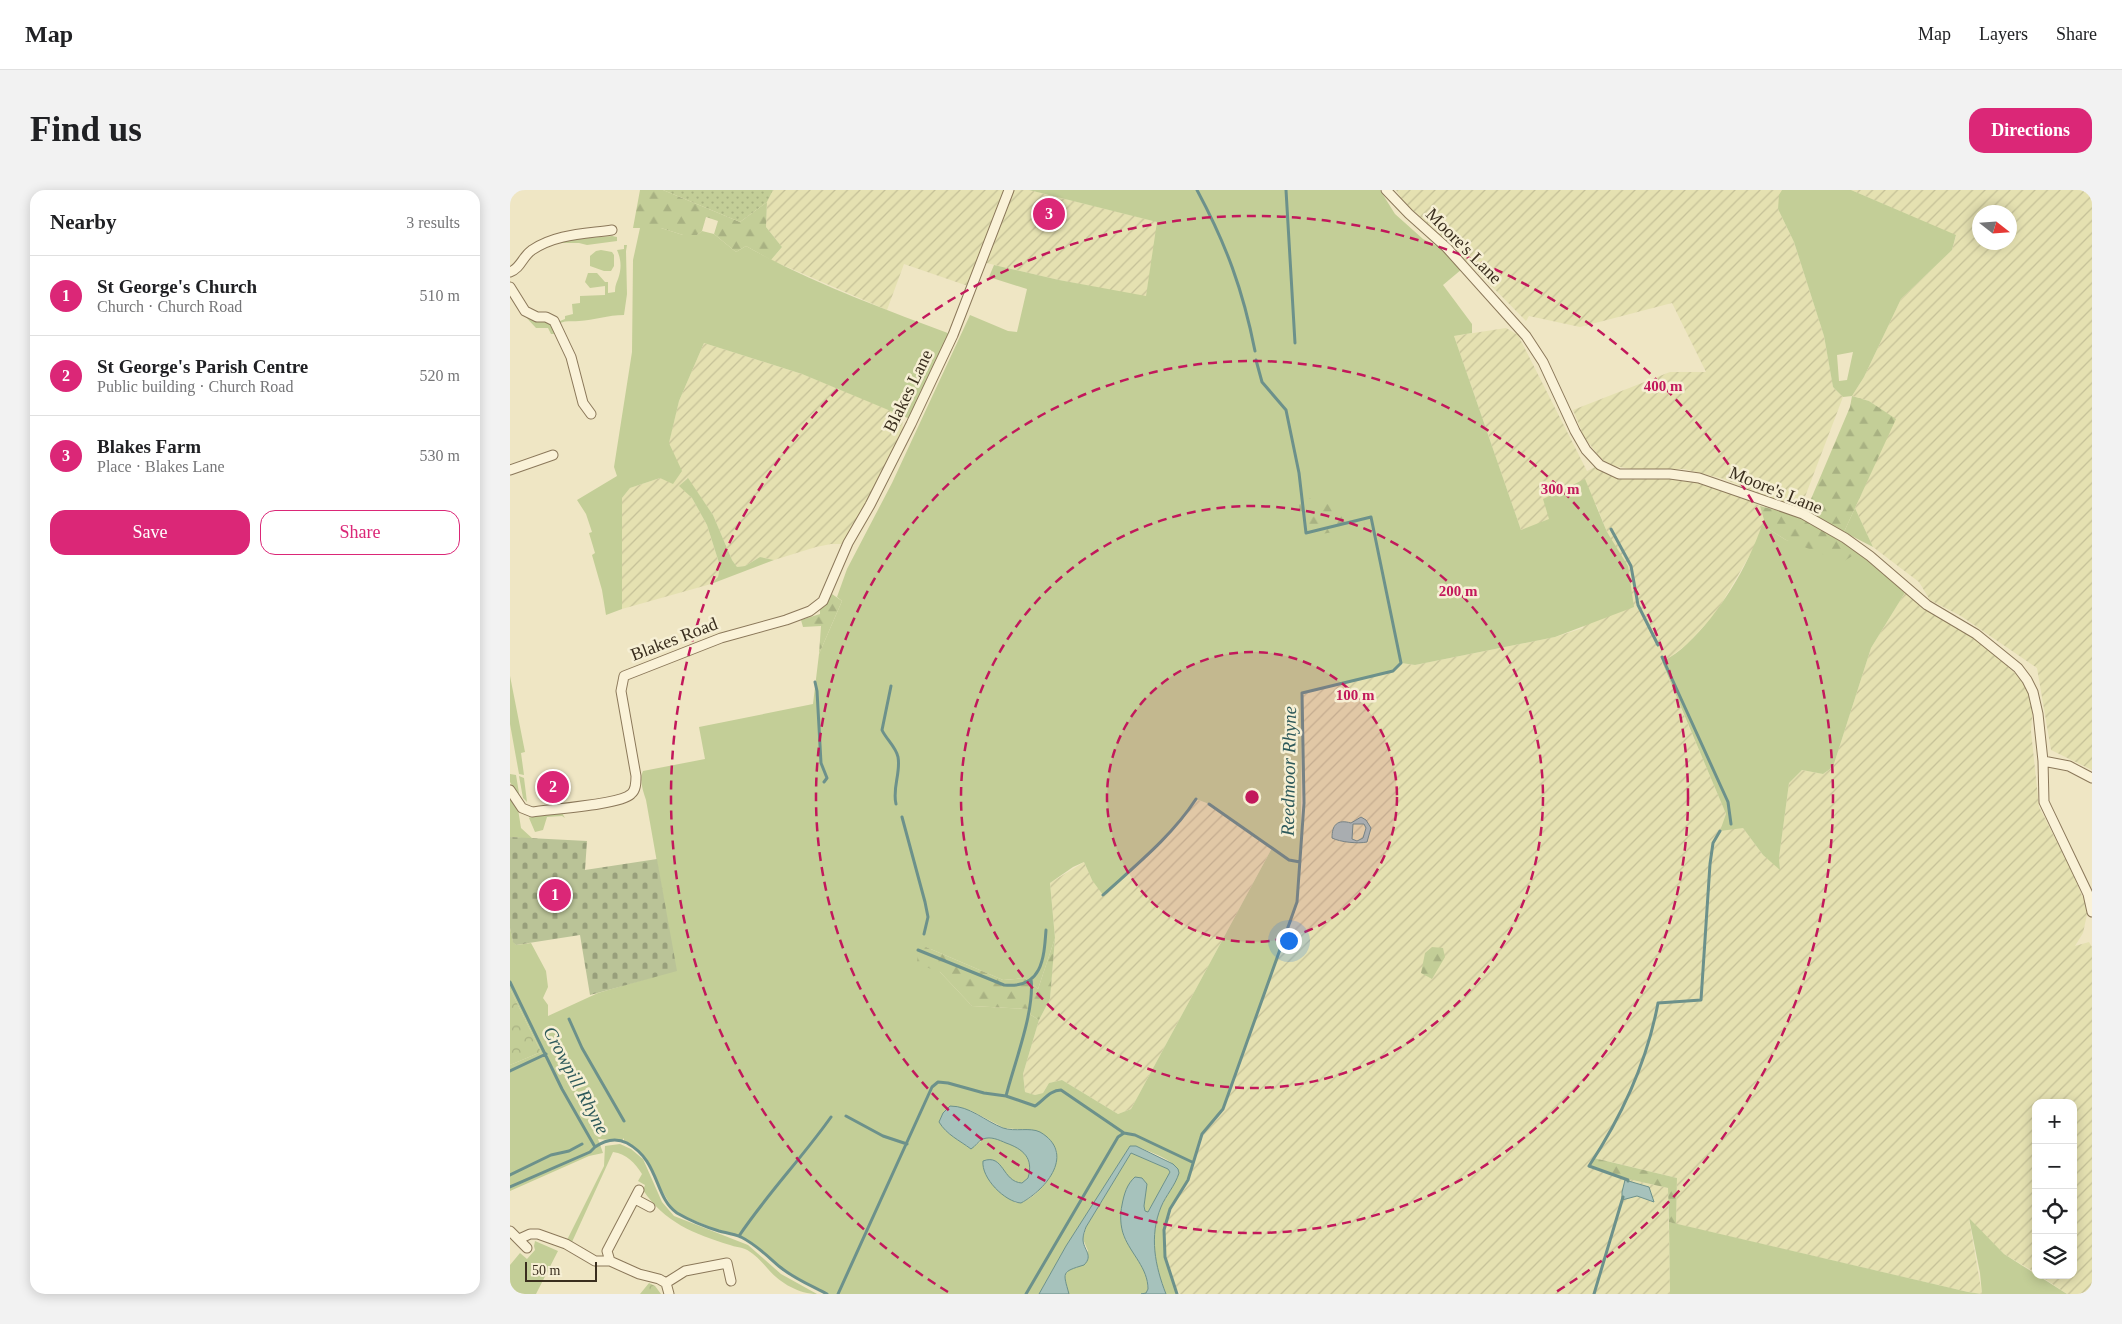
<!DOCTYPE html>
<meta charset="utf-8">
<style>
body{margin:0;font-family:"Times New Roman",serif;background:#f2f2f2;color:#202124}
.controls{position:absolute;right:15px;bottom:15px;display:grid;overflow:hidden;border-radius:10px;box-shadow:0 2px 12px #0003}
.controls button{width:45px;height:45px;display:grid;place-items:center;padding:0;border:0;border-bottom:1px solid #e0e0e0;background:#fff;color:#202124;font:25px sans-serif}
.compass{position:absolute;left:1462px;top:15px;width:45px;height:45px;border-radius:50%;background:#fff;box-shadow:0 2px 12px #0003;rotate:107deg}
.scale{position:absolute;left:15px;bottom:12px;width:72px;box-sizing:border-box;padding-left:5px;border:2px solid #3a2e1e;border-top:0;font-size:14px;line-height:18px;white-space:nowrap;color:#3a2e1e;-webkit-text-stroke:4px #f6efd4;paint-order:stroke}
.you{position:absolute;left:778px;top:750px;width:18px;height:18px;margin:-12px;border:4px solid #fff;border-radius:50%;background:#1a73e8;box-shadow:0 0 0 8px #1a73e833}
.badge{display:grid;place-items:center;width:32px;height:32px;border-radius:50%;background:#db2777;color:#fff;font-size:16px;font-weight:700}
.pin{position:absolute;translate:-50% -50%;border:2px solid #fff;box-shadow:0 1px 5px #0006}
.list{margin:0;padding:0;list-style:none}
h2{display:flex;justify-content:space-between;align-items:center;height:65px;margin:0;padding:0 20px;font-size:21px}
h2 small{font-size:16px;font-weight:400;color:#757577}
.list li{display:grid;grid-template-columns:32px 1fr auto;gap:15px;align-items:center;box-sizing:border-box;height:80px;padding:0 20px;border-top:1px solid #e0e0e0}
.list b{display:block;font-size:19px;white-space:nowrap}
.list p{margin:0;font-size:16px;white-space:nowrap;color:#757577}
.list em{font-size:16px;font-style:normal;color:#757577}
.actions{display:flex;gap:10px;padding:15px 20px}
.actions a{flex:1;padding:11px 0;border:1px solid #db2777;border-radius:15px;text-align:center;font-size:18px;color:#db2777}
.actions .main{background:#db2777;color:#fff}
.icon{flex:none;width:28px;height:28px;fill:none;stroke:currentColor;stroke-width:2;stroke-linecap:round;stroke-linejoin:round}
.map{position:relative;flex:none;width:1582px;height:1104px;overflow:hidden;border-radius:15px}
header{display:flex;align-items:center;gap:30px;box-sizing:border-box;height:70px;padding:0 25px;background:#fff;border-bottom:1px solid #e0e0e0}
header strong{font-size:24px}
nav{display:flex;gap:28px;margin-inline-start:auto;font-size:18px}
.intro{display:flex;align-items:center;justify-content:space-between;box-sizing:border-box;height:120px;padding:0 30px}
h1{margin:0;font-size:35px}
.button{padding:12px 22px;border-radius:15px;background:#db2777;color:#fff;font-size:18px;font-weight:700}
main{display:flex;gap:30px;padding:0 30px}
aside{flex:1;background:#fff;border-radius:15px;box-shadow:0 2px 12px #0003}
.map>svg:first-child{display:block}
.farmland{fill:url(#farmland-furrows);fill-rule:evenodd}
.grass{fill:#c3ce97;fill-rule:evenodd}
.forest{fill:url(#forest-firs)}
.cemetery{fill:url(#cemetery-stones)}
.park{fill:url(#park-crowns)}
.garden{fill:url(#garden-dots)}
.water{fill:#a6c2bc;stroke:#6c918b;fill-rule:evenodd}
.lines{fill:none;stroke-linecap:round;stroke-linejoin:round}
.stream{stroke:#6c918b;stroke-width:3}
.street-casing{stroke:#8b785a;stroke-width:11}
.street{stroke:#faf2d8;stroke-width:9}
.ring{fill:none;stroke:#c2185b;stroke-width:2.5;stroke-dasharray:9 6}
.labels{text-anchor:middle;stroke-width:5;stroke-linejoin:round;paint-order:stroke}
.street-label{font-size:18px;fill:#3a2e1e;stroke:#f6efd4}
.water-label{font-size:19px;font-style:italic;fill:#2d595a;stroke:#f6efd4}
.centre{fill:#c2185b;stroke:#f6efd4;stroke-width:2.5}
.ring-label{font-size:15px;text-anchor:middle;font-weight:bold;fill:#c2185b;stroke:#f6efd4;stroke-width:5;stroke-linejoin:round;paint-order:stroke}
</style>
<header>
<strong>Map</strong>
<nav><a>Map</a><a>Layers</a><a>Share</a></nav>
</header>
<div class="intro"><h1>Find us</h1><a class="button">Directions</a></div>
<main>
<aside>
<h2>Nearby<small>3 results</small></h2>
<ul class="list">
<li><span class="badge">1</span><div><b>St George's Church</b><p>Church · Church Road</p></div><em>510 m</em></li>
<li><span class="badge">2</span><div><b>St George's Parish Centre</b><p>Public building · Church Road</p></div><em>520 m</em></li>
<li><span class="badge">3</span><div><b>Blakes Farm</b><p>Place · Blakes Lane</p></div><em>530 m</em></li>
</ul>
<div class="actions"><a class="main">Save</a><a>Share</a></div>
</aside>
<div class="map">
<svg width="1582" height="1104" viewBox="0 0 1582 1104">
<defs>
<pattern id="farmland-furrows" width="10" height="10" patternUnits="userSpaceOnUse" patternTransform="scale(1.25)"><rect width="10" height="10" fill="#e5e1b1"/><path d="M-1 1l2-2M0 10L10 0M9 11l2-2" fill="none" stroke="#c5c198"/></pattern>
<pattern id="forest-firs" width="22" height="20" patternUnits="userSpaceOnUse" patternTransform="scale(1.25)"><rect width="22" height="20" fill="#c3ce97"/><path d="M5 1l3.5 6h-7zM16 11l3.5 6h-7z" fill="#a8b182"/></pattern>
<pattern id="cemetery-stones" width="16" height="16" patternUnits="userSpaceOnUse" patternTransform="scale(1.25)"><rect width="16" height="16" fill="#bac397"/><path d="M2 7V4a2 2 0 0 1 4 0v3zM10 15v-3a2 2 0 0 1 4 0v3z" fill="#989f7b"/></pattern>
<pattern id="park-crowns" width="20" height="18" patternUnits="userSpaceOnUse" patternTransform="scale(1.25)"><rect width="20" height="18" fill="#c3ce97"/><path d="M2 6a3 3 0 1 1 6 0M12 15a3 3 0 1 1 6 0" fill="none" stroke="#a8b182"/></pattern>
<pattern id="garden-dots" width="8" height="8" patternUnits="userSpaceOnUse" patternTransform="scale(1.25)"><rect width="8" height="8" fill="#c3ce97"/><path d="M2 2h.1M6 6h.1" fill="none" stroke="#a8b182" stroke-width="1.8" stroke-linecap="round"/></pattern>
</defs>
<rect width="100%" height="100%" fill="#efe6c4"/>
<path class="farmland" d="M263 0H497L458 96 394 74 377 120 261 70 272 57 256 37 257 12Z
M499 0H519L648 32 636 107 549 90 472 72Z
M886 0H1272L1268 19 1284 52 1314 146 1323 197 1333 207 1290 320 1214 289 1174 279H1122L1098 275 1089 266 1074 247 1063 220 1160 182H1196L1162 113 1070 137 1019 126 1016 131 928 42 894 13Z
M1341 0H1582V580L1541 560 1527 478 1451 426 1420 410 1409 392 1363 357 1345 318 1385 229 1359 211 1342 206 1354 187 1391 109 1442 60 1446 46ZM1470 22H1500V52H1470Z
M996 138 1008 145 1077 281 1087 276 1108 289 1179 288 1216 299 1250 316 1254 331 1244 358 1206 423 1176 455 1152 473 1216 624 1233 638 1253 665 1270 679 1269 668 1279 593 1292 580 1313 584 1323 577 1361 458 1396 401 1471 451 1514 492 1523 517 1521 541 1529 617 1561 679 1578 720 1573 743 1565 756 1579 752 1582 757V1104H1557L1529 1085H1563V913H1526V1083L1494 1064 1459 1029 1472 1104 1458 1102 1166 1034 1167 988 1085 968 1078 976 1115 988 1127 1006 1143 1012 1139 997 1118 991V989L1158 998 1160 1104H670L668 1100 666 1102 655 1067 654 1040 657 1028 678 990 692 944 713 919 787 712 794 613 792 503 883 481 891 473 905 475 1045 447 1073 438 1097 342 1086 314 1011 340 944 146Z
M194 153 292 184 380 220 392 226 393 242 359 309 333 354H321L306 357 264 370 250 367 235 376 227 377 222 370 203 325 177 288 170 296 182 308 197 335 210 376 208 387 201 394 112 419V308L120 298 150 288 169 211Z
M686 609 699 614 762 658 621 919 608 924 552 890 539 893 533 903 525 905 515 902 513 884 529 830 540 809 545 748 540 693 574 672 582 690 676 625Z"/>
<path class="grass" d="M519 0H870L885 24 913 49 935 60 952 79 933 95 962 134V143L944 146 1011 340 1039 329 1033 309 1075 289 1097 342 1118 376 1124 417 1045 447 905 475 891 473 883 481 792 504 791 669 787 712 713 919 692 944 678 990 660 1019 654 1040 655 1067 667 1104H656C645 1076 639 1046 651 1017 656 1006 664 995 669 983 666 969 638 962 626 956H620L556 1056 529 1104H317L271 1078 244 1054 229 1046 207 1040 167 1023 161 1016 150 997 138 971 133 965 114 952V948L112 951 88 949 93 963 79 966 0 1001V875L31 862 0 799V738L3 751 6 755 21 753 36 781 38 797 33 808 38 815V826L88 803 166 780 136 610C133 601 129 590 133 581L195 569 189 537 303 514 309 464 332 411 327 407 337 379 382 293 460 125 498 141 507 142 517 99 479 87 484 75 549 90 636 106 647 32ZM686 609 699 614 762 658 621 919 608 924 552 890 539 893 533 903 525 905 515 902 513 884 529 830 521 825 519 819 462 816 430 782 416 757 493 790 515 788 528 799 545 748 540 693 563 677 574 672 582 690 593 705C626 675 662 646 686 609ZM460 920 494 938 518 940 546 959C553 977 524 1014 506 1013L480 992 486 971 498 987 508 993C526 993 521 966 510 958 502 952 485 948 475 948L461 959 437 942 429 932 435 921Z
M1272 0H1341L1446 45 1442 60 1391 109 1354 187 1342 206 1333 207 1323 197 1314 146 1284 52 1268 19 1269 5ZM1343 162 1337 190 1329 191 1327 165Z
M130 38H151L173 45H187L192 41 204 44 226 62 236 56C301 93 374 119 443 145L400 229 292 184 194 153 169 211 159 253 172 281 163 294 150 288 120 298 112 308V419L96 425 92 400 82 365 85 363 79 343 82 342 76 324 67 310 107 286 104 277 122 162 123 70Z
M102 46 107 47V51L77 55 69 53H51L53 50Z
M114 55H117L116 61 117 104 114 125C98 125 84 130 69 131 62 132 55 130 48 134L50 131 55 129V126L63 124 62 114 70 113V106L95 105V96L80 98 75 92 78 83H87L95 92H98V103L105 102C105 96 106 94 108 89 112 78 111 69 107 60L114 59Z
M91 60 102 62 104 65V76L101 81H94L80 76V66L86 61Z
M14 125 26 132H41L46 144H41L38 138H26Z
M178 288 203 325 222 370 227 377 235 376 250 367 264 370 201 394 208 387 210 376 197 335 182 308 169 296Z
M1345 318 1363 357 1334 342Z
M1252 335 1276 350 1348 362 1396 401 1361 458 1323 577 1313 584 1292 580 1279 593 1269 668 1270 680 1253 665 1233 638 1210 641 1216 624 1152 472C1161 467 1170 461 1177 454 1210 423 1237 378 1252 335Z
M0 486 15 562 11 563 14 585 9 584 0 534Z
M0 584 6 585 10 609 0 592Z
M9 586 14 588 17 612 13 608Z
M0 607 8 619 11 638 23 649 0 647Z
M52 623 55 628 52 626 37 627 33 640 25 642 19 628 21 626Z
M110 954 121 959 133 969 152 1012 164 1026 238 1055 271 1084 307 1104C289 1104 270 1093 258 1079 252 1072 244 1063 235 1059 230 1057 225 1057 220 1055 184 1044 154 1032 133 1000L135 995 128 991 132 984C125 973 117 964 103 962L62 1052 57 1050 94 976 95 956Z
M621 963 658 979 660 983 638 1022 635 1021 634 1016 637 994 613 1045 636 1083 638 1099 636 1103 631 1104H559C555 1090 550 1080 568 1077L578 1061 573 1049 576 1037Z
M1459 1028 1494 1064 1557 1104H1160L1159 1032 1458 1102 1472 1104 1470 1083Z
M25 1051 48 1061 26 1104H0V1075L10 1063 17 1069 25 1060 24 1056Z"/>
<path class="forest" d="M130 0H153L230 32 257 12 256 37 272 57 261 70 236 56 226 62 204 44 208 31 196 27 192 41 187 45H173L151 38H123Z
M1342 206 1359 211 1386 229 1334 342 1305 327 1301 309 1340 217Z
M795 307 855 326 854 336 807 345 791 339 789 313Z
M1250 316 1289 326 1348 362 1333 372 1276 350 1252 335 1254 330Z
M322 404 332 411 309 464 311 436 293 437 291 430 310 424V419L315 416Z
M545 748 540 809 529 830 521 825 519 819 462 816 430 782 407 774 408 760 416 757 493 790 515 788 528 799Z
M922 757 933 758 935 767 922 789 911 783 915 763Z
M1084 968 1167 988 1166 1034 1159 1032 1158 998 1118 989 1078 976Z"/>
<path class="cemetery" d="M0 647 77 651 75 680 147 669 167 781 80 805 70 745 6 755 3 752 0 738Z"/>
<path class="park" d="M0 799 31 862 0 875Z
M139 1093 145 1096 151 1104H130Z"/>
<path class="garden" d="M153 0H263L257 12 230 32Z"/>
<path class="water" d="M851 627 856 630 861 638 857 652C848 654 830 652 822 648 822 635 827 629 841 633ZM843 634H854L856 638 853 648 847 651 842 649Z
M440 916C460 916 475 931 493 938 505 942 520 937 530 942 566 963 537 999 511 1013 495 1012 471 988 473 971 494 963 492 992 512 993L518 988C524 968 513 959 496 953 489 950 481 946 473 949 468 951 466 956 461 959 449 950 437 945 429 932L433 923Z
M620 956H626L663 974 668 979 669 983C665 996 656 1005 651 1017 639 1046 645 1076 656 1104H631L636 1103 638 1099C638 1078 621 1064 614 1046 610 1036 610 1024 612 1015 614 1004 617 994 625 987L632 988 637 994 634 1016 635 1021 638 1022 660 982 658 979 621 963 576 1037C575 1040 573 1045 573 1049 573 1060 584 1065 574 1075 551 1082 553 1082 559 1104H529L556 1056Z
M1115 990 1139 997 1144 1012 1127 1006 1112 1010V1002Z"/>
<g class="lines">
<path class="stream" d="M687 0C716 54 733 100 745 161
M776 0 785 153
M1101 339 1121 376 1128 415 1148 455
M1152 467 1218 612 1221 634
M305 492 307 501 311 573 317 588 314 592
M381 496 372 540C376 549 386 557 388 567 391 583 382 598 386 614
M699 614 779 670 790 672
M392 627 415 712 418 727 414 744
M593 705C626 675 662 646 686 609
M408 760 494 795C532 799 534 769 536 740
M0 792 52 899 85 957C95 950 105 947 117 953 150 971 144 1007 167 1023 179 1030 196 1037 209 1041 217 1043 224 1044 231 1047 247 1055 257 1066 270 1077 283 1088 302 1096 317 1104
M59 829 72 858 114 931
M0 881 36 864
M496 906C504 874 525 821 521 789
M336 926 373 946 397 954
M0 985 41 965 59 961 72 954
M1118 991V990L1079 976C1112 926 1137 872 1148 813L1191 810 1200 674 1203 653 1210 641
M0 997 80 962 85 957
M229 1046C257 1004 292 968 321 927
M328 1104 417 908 422 897 428 892 438 893 474 903 496 906 525 916C534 910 540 900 551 900L614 943
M516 1104 608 947 614 943 625 945 682 972
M667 1104 655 1067 654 1040 660 1019 678 990 692 944 713 919 787 712 794 613 792 503 883 481 891 473 861 327 796 343 789 283 776 220 752 192 746 170
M1084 1104 1113 1007"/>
<defs>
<path id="street" d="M876 0 899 24 937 58 1016 146 1033 172 1065 241 1076 260 1090 275 1109 284H1160L1189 288 1293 324 1335 348 1360 366 1417 415 1466 444 1508 478 1517 490 1523 502 1528 524 1533 571 1534 612 1578 704 1582 722
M0 82C11 78 12 67 22 60 46 44 74 44 102 40
M0 97 15 121 27 127H36L44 131 61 167 73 213 81 224
M0 280 43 265
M1533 571 1559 576 1582 588
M0 600 12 618 22 622C40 619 110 615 121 604 126 600 126 593 126 586L111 501 114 486 211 448 276 430 300 421 313 411 338 353 360 315 401 234 443 145 499 0
M125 1009 140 1017
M0 1041 17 1058
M9 1049 20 1044H28L56 1054 85 1071H100L129 1084 149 1089 156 1093 159 1104
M100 1071 97 1061 129 1000
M156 1093 175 1081 217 1073 221 1091"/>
</defs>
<use href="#street" class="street-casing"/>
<use href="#street" class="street"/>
</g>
<circle cx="742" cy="607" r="145" fill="#c2185b" fill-opacity=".12"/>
<g class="ring">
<circle cx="742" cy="607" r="145"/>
<circle cx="742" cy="607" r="291"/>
<circle cx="742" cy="607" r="436"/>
<path d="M438 1102A581 581 0 1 1 1046 1102"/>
</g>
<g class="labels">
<g class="street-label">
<text transform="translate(954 56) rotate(45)" y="6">Moore's Lane</text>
<text transform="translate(398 201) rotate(-64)" y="6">Blakes Lane</text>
<text transform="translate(1266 300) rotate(22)" y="6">Moore's Lane</text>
<text transform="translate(164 449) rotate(-21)" y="6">Blakes Road</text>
</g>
<g class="water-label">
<text transform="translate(778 581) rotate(-89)" y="7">Reedmoor Rhyne</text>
<text transform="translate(67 890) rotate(62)" y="7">Crowpill Rhyne</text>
</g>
</g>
<circle cx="742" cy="607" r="8" class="centre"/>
<g class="ring-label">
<text x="1153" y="201">400 m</text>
<text x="1050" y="304">300 m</text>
<text x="948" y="406">200 m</text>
<text x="845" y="510">100 m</text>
</g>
</svg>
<div class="controls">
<button>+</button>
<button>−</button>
<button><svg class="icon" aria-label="locate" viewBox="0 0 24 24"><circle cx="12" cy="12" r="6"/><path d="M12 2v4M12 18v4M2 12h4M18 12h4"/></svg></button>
<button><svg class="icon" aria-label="layers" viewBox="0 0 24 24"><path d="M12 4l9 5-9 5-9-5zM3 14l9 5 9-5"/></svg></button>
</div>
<svg class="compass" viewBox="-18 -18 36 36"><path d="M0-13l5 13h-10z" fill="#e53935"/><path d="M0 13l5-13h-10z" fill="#757577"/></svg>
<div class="scale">50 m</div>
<div class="you"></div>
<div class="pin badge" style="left:45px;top:705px">1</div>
<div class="pin badge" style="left:43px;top:597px">2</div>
<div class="pin badge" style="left:539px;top:24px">3</div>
</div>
</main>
